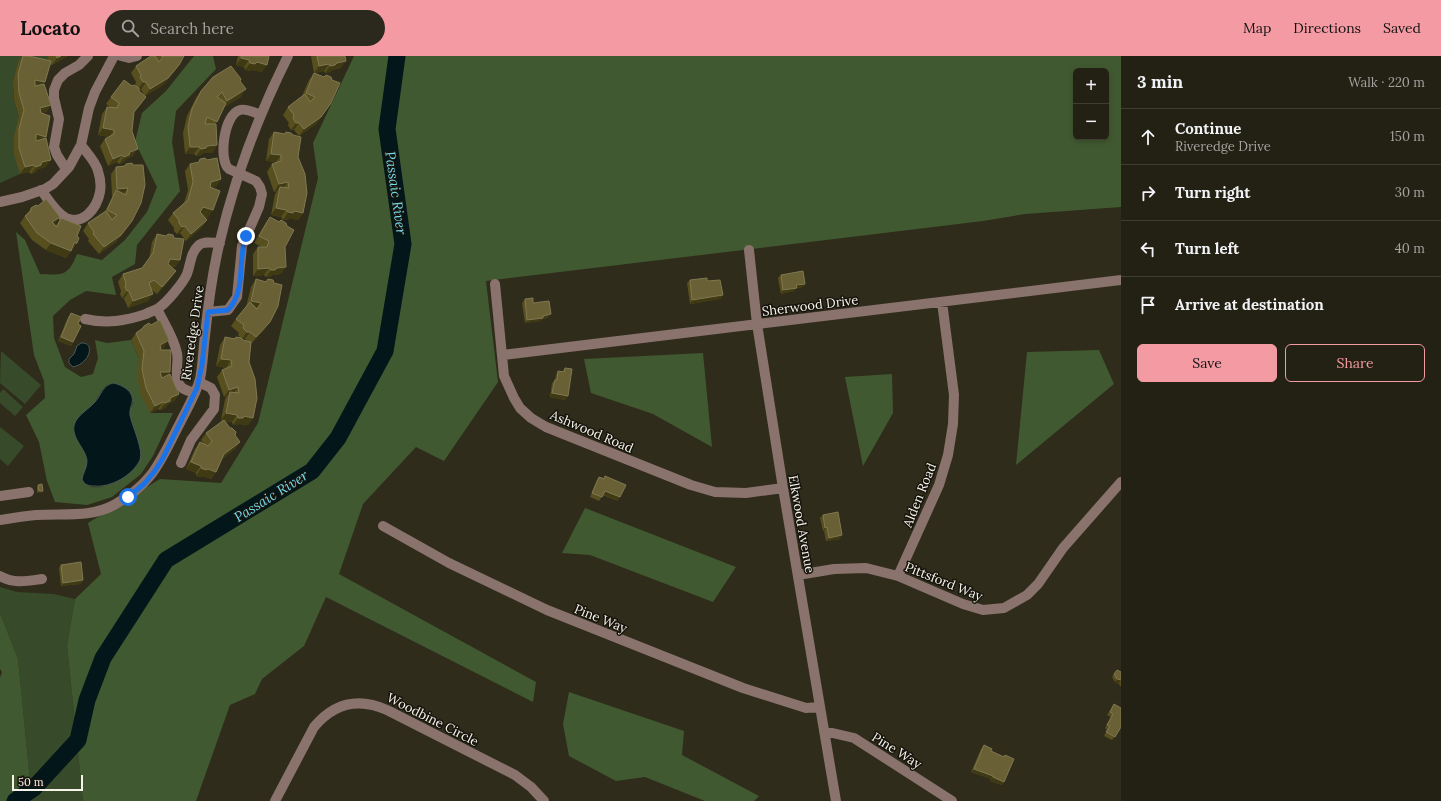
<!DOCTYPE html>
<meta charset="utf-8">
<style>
body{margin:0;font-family:Lora,serif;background:#2b291d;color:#f1f3f6}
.controls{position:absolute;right:12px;top:12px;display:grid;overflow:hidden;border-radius:6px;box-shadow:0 2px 6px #0003}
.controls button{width:36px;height:36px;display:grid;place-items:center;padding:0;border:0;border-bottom:1px solid #403e34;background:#232114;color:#f1f3f6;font:20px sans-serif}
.scale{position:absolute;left:12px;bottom:10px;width:71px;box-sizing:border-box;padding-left:4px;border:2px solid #f6f4e9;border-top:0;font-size:11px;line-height:14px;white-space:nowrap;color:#f6f4e9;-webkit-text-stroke:3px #16140d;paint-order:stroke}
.stop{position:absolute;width:12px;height:12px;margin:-9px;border:3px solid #1a73e8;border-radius:50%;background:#fff}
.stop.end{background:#1a73e8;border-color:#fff;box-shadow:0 1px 4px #0008}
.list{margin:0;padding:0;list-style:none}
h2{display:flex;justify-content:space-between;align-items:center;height:52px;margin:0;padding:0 16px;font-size:17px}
h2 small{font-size:13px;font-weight:400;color:#a3a3a0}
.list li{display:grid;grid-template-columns:26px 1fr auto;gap:12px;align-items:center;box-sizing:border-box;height:56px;padding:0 16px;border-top:1px solid #403e34}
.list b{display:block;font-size:15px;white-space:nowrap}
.list p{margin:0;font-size:13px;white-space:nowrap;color:#a3a3a0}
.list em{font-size:13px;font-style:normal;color:#a3a3a0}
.actions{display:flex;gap:8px;padding:12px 16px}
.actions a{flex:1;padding:9px 0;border:1px solid #f49aa3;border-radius:6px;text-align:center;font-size:14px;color:#f49aa3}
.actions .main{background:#f49aa3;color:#111}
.icon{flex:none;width:22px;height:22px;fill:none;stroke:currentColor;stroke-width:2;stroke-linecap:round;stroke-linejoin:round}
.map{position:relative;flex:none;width:1121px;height:745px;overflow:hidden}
header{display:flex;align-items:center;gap:24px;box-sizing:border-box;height:56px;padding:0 20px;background:#f49aa3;color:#111}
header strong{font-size:19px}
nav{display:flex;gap:22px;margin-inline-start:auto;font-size:14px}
.search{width:280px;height:36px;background:#2b291d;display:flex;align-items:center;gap:10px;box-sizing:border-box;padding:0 14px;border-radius:22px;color:#a3a3a0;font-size:15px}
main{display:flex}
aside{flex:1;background:#232114}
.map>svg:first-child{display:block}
.green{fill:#374a29}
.forest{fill:#415930;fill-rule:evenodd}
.water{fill:#03171a;stroke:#4c5958}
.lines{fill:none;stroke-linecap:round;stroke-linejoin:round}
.river{stroke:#03171a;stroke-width:17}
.minor{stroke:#8a726d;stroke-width:10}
.wall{fill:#584f1f;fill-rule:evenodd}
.shaded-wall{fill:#403a14}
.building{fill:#696135;stroke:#7f7851}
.route{stroke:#1a73e8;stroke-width:5}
.labels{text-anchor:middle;stroke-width:3;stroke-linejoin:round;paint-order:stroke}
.street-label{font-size:13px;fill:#f6f4e9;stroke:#16140d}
.water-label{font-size:14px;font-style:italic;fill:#72d9ea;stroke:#16140d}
</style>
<header>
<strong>Locato</strong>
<div class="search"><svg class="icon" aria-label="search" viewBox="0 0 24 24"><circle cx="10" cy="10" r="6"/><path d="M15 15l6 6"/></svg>Search here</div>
<nav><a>Map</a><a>Directions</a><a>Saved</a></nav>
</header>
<main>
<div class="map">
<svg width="1121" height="745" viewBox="0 0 1121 745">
<rect width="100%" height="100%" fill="#2f2c1b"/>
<path class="green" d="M0 0H47L52 9 46 12 18 6 13 25 14 44 19 61 20 118 0 127Z
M1 295 41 329 25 348 0 327Z
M3 333 23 351 15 360 0 347V337Z
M0 371 24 390 8 410 0 403Z
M0 531 17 536 54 538 75 543 67 589 83 745H32L18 603 0 557Z"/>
<path class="forest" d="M194 0H213L216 13 176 55 172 86 180 135 137 189 135 208 112 221 116 239 86 235 70 244 53 260 54 282 65 311 81 321 93 318 98 302 95 284 107 287 131 284 139 302 150 357H173L153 400 141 418 112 441 87 449 55 446 47 425 39 386 26 359 45 342 44 325 34 299 16 176 25 184 40 218C62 219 68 221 77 198L102 204 125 184 147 156 157 131 135 86 142 57 166 35ZM113 327C122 329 134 336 133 347 132 351 129 354 130 359 131 368 141 390 140 397 139 401 135 411 132 414 124 424 90 442 82 423 83 418 86 415 87 410 89 399 80 389 75 380L78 362 95 346 102 334 107 329Z
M354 0H1121V151L1025 158 983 165 486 225 498 326 444 405 416 391 363 448 339 518 536 626 533 646 326 541 304 590 262 623 255 638 230 649 196 745H83L67 589 75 543 101 518 88 467 160 423 221 427 258 367 318 122 313 87ZM1076 15H1106V81H1076Z
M1099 294 1114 328 1016 409 1027 296Z
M703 297 712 391 653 358 591 337 584 303Z
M892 318 893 357 863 410 845 321Z
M585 452 736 511 713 546 590 499 562 497Z
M0 557 18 603 32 745H0V622L2 616 0 613Z
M569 636 684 675 682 699 759 740 754 745H705L645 721 616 725 569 700 563 668Z"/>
<path class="water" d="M81 287C92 286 91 298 85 304 82 308 77 310 73 311L69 307V303L74 298 77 290Z
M113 327C119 328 128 332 131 338 135 346 129 351 130 359 132 370 144 394 140 404 133 419 111 432 94 430 89 430 84 429 82 423 83 417 87 412 87 405 86 391 66 379 77 363 82 356 90 352 95 346 102 338 102 330 113 327Z"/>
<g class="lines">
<path class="river" d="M15 745 34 732 78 684 87 644 103 602 166 504 312 415 338 382 385 295 403 188 387 73 397 0"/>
<path class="minor" d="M121 0 129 2 137 0
M66 113 57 99 54 91 59 63 54 42V34L58 24 65 17 79 9 88 0
M41 134C48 143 56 157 66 162 83 170 97 152 100 136 101 130 100 121 98 115 96 106 87 97 81 89
M0 146 22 141 45 133 53 128 69 111 81 89 89 52 95 36 114 0
M749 194 757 268 783 432 836 745
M495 228 504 320 514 342 520 352 531 362 546 371 691 429 715 436 746 437 783 432
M157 253C164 267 174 282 177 297 179 306 174 319 179 328 182 334 189 335 195 337
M208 256 228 254 237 241 242 190 259 151 262 138 260 131 256 125 229 113C218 104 224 58 240 54 246 52 255 57 261 59
M85 263C107 268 125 265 146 258 149 256 154 255 157 253 166 248 183 227 187 218 191 208 190 197 199 189 204 185 213 187 220 187
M503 299 1121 224
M181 407 191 384 214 353 215 339 211 332 199 326
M0 440 29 436
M0 464C12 462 24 460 36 459 63 457 90 462 114 449 154 427 160 405 180 367 187 353 196 338 200 323 203 309 203 294 205 280 208 250 212 219 219 189 234 124 258 60 288 0
M383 470 449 507 547 554 743 632 806 652 819 651
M798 519 834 513 866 512 898 520 963 548 983 554 1004 552 1027 539 1038 528 1063 492 1121 426
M0 520C14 528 27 525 42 523
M898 520 939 429 948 399 953 368 954 339 942 246
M824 675 854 682 952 745
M275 745 314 671C334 647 358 641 387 654L515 719 531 731 544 745"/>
</g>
<path class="wall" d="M22 0H29L49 5 47 0H68L52 9 50 6 43 29 51 49 46 56 41 57 46 81 44 83 46 111 38 113 36 116 31 118 29 116 20 118 14 99V80L19 61 14 44 13 25 18 6Z
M151 0H184L179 9 174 16 163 29 145 40 141 48 133 57 132 75 133 100 126 103 124 106 119 108 117 106 108 110 100 90 105 83 109 81 98 79 102 58 107 51H110L106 48 111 41 132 30H136L135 29 136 26 131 17 136 10ZM139 33 141 34 145 40 139 35Z
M238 0H269L262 16 252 14 250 15 245 14 244 11 236 9Z
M311 0H345L341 12 332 14 330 16 325 17 324 15 315 17 326 54 316 68 299 80 294 74H291L288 69 289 67 283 59 288 51 302 40 309 24 314 17Z
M240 25 241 41 224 51 215 68 217 89 212 97H203L201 99 196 100 194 98H185L183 77 187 60 196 42 201 35Z
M274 76 298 101 303 157 298 164 289 162 288 164H283L281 161 271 159 275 138 277 135 274 136 267 116 272 108 276 106 266 105 269 83Z
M126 108 132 165 127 172 116 186 99 198 88 185 89 183 83 175 88 167 104 157 113 140H112L111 118 116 111 125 110Z
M190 108 221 123 216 130 212 131 208 162 204 160 207 164 202 171 186 185 180 177 177 178 174 175V172L168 164 173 157 184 147 188 134 185 115Z
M31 152 56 169 61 162 77 180V187L66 202 46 194 32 184 20 167Z
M270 161 285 191 281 218 272 219 270 221H266L264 219 253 220V198L258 191H262L254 187 265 168Z
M157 178 180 204 175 211H171V222L157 238 152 234 148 245 128 252 124 243 122 242 120 238 121 235 118 226 123 218 142 212 149 204 152 186Z
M781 219 803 231 796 232 794 235 781 238 778 222Z
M256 223 265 273 251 288 249 306 253 362 248 369 239 368 238 369H233L232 366 224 365 240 386 235 393 222 403 216 416 211 423 203 420 201 421 196 420V417L186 413 195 393 200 386 204 388 201 384 206 377 222 365 221 364 225 343 227 340 224 341 217 321 222 314 226 312 216 310 220 289 225 281 235 283 241 282 238 279 239 277 231 270 236 263 246 251 251 231ZM242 283H245L248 285 243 284Z
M690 224 707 225 723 239 720 243 690 248 687 227Z
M525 243 533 247 548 262 542 263 540 265 525 267 522 247Z
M71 257 78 268 73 286 71 290 58 285 68 261Z
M144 270 164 291 161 293 167 319 179 338 174 345 168 348 165 352 160 354 158 353 150 357 141 339 137 320 139 302 131 284 136 277 141 273Z
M565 312 568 340 565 344 550 341 552 327 555 324 556 319 558 315 562 316Z
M605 420 618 445 603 439 599 445 590 441 597 424 599 421 604 422Z
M38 429 43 435 42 437H37V431Z
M823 459 840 483 826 485 824 475H823L820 462Z
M61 509 81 528 61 530 59 512Z
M1121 616V631L1119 628 1115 626 1112 621 1114 618Z
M1114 648 1121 671 1112 684 1104 680 1107 674 1105 672 1111 661 1107 659Z
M984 689 991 695 1004 701 1005 699 1002 729 990 725 991 723 971 716 981 693Z"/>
<path class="shaded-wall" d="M61 0H68L52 9 57 2Z
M241 2 249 4 244 11 236 9Z
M346 5 341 12 332 14 330 16 325 17 330 10 337 7Z
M257 6 267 9 262 16 252 14 250 15 245 14 250 7Z
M329 8 324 15 314 17 319 10Z
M179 9 174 16 163 29 145 40 150 33Z
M35 24 45 26 40 33 30 31Z
M143 26H146L141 34 138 33Z
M246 33 241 41 222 52 227 45Z
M146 41 141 48 129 63 134 56Z
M331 47 316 68 299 80 304 73Z
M51 49 46 56 35 59 40 52Z
M296 67H299L294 74H291Z
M103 72 114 74 109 81 98 79Z
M36 78 46 81 41 88 31 85Z
M217 89 212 97H203L201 99 196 100 201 93 207 90Z
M190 91H199L194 98H185Z
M138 93 133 100 126 103 124 106 119 108 124 101 130 96Z
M271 98 281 99 276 106 266 105Z
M122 99 117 106 108 110 113 103Z
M51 104 46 111 38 113 36 116 31 118 36 111 42 106Z
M34 109 29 116 20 118 25 111Z
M221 123 216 130 206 133 211 126Z
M288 126 283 133 280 131 277 135 274 136 279 128Z
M128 132 123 139 116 134 112 140 117 133Z
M203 151 213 154 208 162 198 158Z
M276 152 286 154 281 161 271 159Z
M294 155 303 157 298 164 289 162 288 164H283L288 156Z
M60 161 55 168 47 173 52 166Z
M207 164 202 171 186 185 191 178Z
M132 165 127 172 116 186 99 198 104 191Z
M185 170 180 177 177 178 182 171Z
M51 187 71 195 66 202 46 194Z
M74 187H77L72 194Z
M170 203 180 204 175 211 165 210Z
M286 211 281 218 272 219 270 221H266L271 214 277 212Z
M269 212 264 219 253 220 258 213Z
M176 215 171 222 157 238 162 231Z
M805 228 803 231 796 232 794 235 781 238 783 234 796 229Z
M127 235H129L124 243 122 242Z
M153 238 148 245 128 252 133 245Z
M723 239 720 243 690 248 692 244Z
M251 245 261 247 256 254 246 252Z
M551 258 548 262 542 263 540 265 525 267 527 264Z
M270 266 265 273 251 288 256 281Z
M247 276H250L245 283H242Z
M61 281 73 286 71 290 58 285Z
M169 284 164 291 155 296 160 289Z
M221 303 231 304 226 312 216 310Z
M160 316H170L165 323H155Z
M238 331 233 338 230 336 227 340 224 341 229 334Z
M552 337 568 340 565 344 550 341Z
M179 338 174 345 168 348 165 352 160 354 165 347 170 342Z
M163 346 158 353 150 357 155 350Z
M226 357 237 359 232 366 221 364Z
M244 360 253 362 248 369 239 368 238 369H233L238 362Z
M240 386 235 393 219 405 224 398Z
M191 406 201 410 196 417 186 413Z
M201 412 208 413 216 416 211 423 203 420 201 421 196 420Z
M39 435H43L42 437H37Z
M605 435 620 441 618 445 603 438Z
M827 471 824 475H823L825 472Z
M842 479 840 483 826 485 829 482Z
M83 524 81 528 61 530 63 527Z
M1117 623 1121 624 1119 628 1115 626Z
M974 713 993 720 991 723 971 716Z
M993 721 1004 726 1002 729 990 725Z"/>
<path class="building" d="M23 0H29L51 5 45 26 35 24V30L44 28 51 49 40 52 41 57 50 60 46 81 36 78V85L46 82 51 104 42 106 41 109 36 111 34 109 25 111 19 92V73L24 54 19 37 18 18Z
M56 0H61L57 2Z
M151 0H155L159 6 163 1 161 0H184L179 9 168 22 150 33 146 26H143L140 21 141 19 136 10Z
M241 0H269L267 9 257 6 255 8 250 7 249 4 241 2Z
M317 0H345L346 5 337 7 335 9 330 10 329 8 319 10Z
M231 10 241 23 240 25 246 33 227 45 222 36 217 41 226 47 217 66 207 61 205 68H216L217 89 207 90 206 92 201 93 199 91H190L188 70 192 53 201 35 213 21Z
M314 17 324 21 326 19 331 21 332 24 340 27 331 47 321 61 304 73 299 67H296L293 62 294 59 288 51 305 38 310 46 315 41 306 37Z
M124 24 132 30 134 29 139 32V35L146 41 134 56 132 75 138 93 130 96 129 99 124 101 122 99 113 103 105 83 114 78V74L103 72 107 51 117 52 119 47 111 41Z
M274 76 285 78 286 76 291 77 293 79 301 81 298 101 305 118 307 137 303 157 294 155 293 157 288 156 286 154 276 152 280 131 289 132 288 126 279 128 272 108 281 105V99L271 98Z
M205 102 207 104 217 102 221 123 211 126 210 131 220 135 213 154 203 151 200 156 207 164 191 178 185 170 182 171 179 167V164L173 157 188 144 193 126 190 108 199 106 200 103Z
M132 107 133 109H143L145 129 141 147 132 165 121 179 104 191 93 178 94 176 88 167 106 155 112 164 117 159 107 154 116 134 126 139 128 132 117 133 116 111 125 110 126 108Z
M46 143 60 161 52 166 57 171 61 162 81 170 77 180 79 182 77 187H74L71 195 51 187 37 177 25 160 31 155V152L36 149 38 150Z
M270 161 279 166 281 164 286 167 287 170 294 174 285 191 286 211 277 212 275 214H271L269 212 258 213V191H267L269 185 259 180Z
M157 178 166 180 168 178 173 179 174 182 184 183 180 204 170 203 168 208 176 215 162 231 154 224 149 227 153 238 133 245 129 235H127L125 231 126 228 123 218 142 212 153 197Z
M803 215 805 228 796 229 797 232 783 234 781 219Z
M707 222V225L720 224 723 239 692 244 690 224Z
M256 223 266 226 268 223 273 224 274 227 282 229 278 250 270 266 256 281 250 276H247L243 272 244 269 236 263 250 246 257 253 261 247 251 245Z
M533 242V247L549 245 551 258 543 260V262L527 264 525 243Z
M71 257 81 261 78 268 81 270 73 286 61 281Z
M160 264 169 284 160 289 161 294H171L170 316H160L162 322 170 318 179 338 170 342V345L165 347 163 346 155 350 146 332 142 313 144 295 136 277 143 272 144 270 149 267 151 269Z
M225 281 235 283 236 281 241 282 243 284 251 286 249 306 255 323 257 342 253 362 244 360 243 362H238L237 359 226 357 230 336 239 337 238 331 229 334 222 314 232 310 231 304 221 303Z
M565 312 572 313 568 340 552 337 555 324H557L558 315 564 316Z
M224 364 230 372H232L236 376 235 379 240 386 224 398 216 416 208 413 206 414 201 412V410L191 406 200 386 208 390 212 385 206 377Z
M605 420 626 429 620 441 605 435 602 441 592 437 599 421 604 423Z
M42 428 43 435H39L38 429Z
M838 456 842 479 829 482 827 471 825 472 823 459Z
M81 506 83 524 63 527 61 509Z
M1117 614 1121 616V624L1117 623 1114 618Z
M1114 648 1121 652V671L1115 681 1106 676 1110 670 1107 669 1113 658 1110 656Z
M984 689 992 693 991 695 1004 701 1005 699 1014 703 1004 726 993 721V720L974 713Z"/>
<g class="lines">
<path class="route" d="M128 441 144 428 154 416 163 402 197 332 202 309 208 256 228 254C247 234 237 204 246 180"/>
</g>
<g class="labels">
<g class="street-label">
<text transform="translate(810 249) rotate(-7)" y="5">Sherwood Drive</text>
<text transform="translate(192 277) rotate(-82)" y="5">Riveredge Drive</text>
<text transform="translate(592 375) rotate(23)" y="5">Ashwood Road</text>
<text transform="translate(919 439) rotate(-68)" y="5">Alden Road</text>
<text transform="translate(802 468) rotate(80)" y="5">Elkwood Avenue</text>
<text transform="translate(944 525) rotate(22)" y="5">Pittsford Way</text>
<text transform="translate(601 562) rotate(22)" y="5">Pine Way</text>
<text transform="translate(433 663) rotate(27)" y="5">Woodbine Circle</text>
<text transform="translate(897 694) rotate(32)" y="5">Pine Way</text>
</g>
<g class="water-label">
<text transform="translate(396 137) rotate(82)" y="5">Passaic River</text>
<text transform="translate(271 440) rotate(-32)" y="5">Passaic River</text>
</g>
</g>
</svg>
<div class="controls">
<button>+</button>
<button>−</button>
</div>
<div class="scale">50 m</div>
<div class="stop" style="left:128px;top:441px"></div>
<div class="stop end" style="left:246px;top:180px"></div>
</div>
<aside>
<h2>3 min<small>Walk · 220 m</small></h2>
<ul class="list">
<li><svg class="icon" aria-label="ahead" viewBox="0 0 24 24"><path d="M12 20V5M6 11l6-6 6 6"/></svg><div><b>Continue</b><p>Riveredge Drive</p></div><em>150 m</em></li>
<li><svg class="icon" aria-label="right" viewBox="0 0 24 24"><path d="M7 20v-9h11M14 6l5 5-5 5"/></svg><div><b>Turn right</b></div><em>30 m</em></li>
<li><svg class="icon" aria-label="left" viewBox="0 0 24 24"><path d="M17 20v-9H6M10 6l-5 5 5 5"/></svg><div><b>Turn left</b></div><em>40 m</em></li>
<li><svg class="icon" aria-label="arrive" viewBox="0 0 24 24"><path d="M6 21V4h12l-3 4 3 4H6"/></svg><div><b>Arrive at destination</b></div></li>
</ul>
<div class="actions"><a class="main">Save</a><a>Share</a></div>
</aside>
</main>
